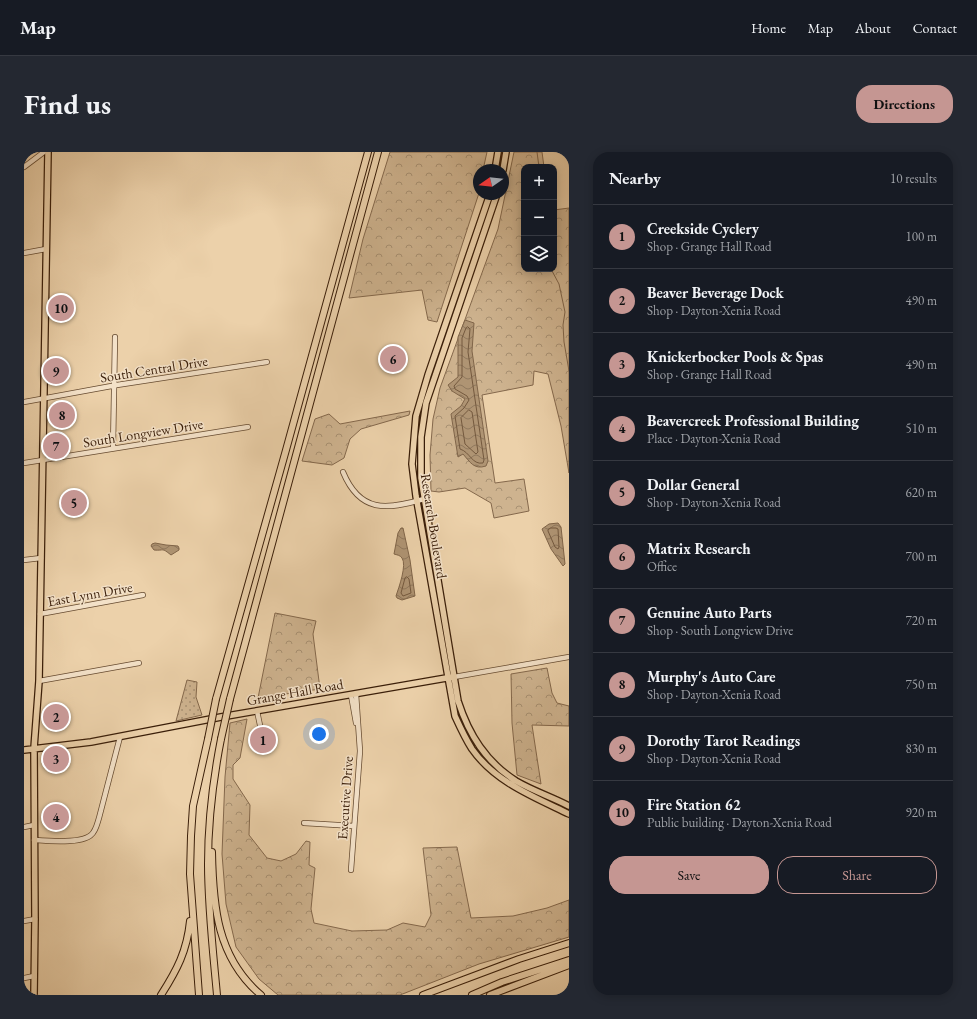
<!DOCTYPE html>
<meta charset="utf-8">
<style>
body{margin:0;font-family:"EB Garamond",serif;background:#242831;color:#f1f3f6}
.controls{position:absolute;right:12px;top:12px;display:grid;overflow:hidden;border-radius:8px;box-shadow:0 2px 10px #0003}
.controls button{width:36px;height:36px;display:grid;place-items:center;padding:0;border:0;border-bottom:1px solid #363941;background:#171b24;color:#f1f3f6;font:20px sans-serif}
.compass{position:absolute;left:449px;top:12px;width:36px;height:36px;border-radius:50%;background:#171b24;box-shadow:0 2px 10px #0003;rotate:256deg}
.you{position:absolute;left:295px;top:582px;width:14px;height:14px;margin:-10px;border:3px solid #fff;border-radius:50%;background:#1a73e8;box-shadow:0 0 0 6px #1a73e833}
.badge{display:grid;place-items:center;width:26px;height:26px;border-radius:50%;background:#c59692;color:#111;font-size:13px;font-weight:700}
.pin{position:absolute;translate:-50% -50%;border:2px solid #fff;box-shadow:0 1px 4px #0006}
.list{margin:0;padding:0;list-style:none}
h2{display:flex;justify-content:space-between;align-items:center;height:52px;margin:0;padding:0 16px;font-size:17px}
h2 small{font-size:13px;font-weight:400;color:#9ea1a6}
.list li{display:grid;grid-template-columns:26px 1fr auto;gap:12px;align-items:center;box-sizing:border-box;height:64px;padding:0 16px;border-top:1px solid #363941}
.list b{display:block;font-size:15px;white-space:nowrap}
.list p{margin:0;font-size:13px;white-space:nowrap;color:#9ea1a6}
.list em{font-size:13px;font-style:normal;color:#9ea1a6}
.actions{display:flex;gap:8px;padding:12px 16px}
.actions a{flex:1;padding:9px 0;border:1px solid #c59692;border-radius:16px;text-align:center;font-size:14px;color:#c59692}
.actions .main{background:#c59692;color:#111}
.icon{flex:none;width:22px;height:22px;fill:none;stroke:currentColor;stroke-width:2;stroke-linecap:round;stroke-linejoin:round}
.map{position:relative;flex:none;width:545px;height:843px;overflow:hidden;border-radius:16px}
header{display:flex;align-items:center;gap:24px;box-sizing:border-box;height:56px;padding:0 20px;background:#171b24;border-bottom:1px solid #363941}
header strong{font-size:19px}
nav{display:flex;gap:22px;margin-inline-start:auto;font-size:14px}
.intro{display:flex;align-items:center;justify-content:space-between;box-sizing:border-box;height:96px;padding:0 24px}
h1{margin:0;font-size:28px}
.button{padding:10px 18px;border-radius:16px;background:#c59692;color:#111;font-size:14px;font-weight:700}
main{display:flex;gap:24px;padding:0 24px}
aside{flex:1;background:#171b24;border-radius:16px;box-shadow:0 2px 10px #0003}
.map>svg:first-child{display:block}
.forest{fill:url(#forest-crowns);stroke:#84684c}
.park{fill:url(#park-dots);stroke:#84684c}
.water{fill:url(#water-waves);stroke:#806549}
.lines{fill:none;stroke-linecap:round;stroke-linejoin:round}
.shore{stroke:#74593e;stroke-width:1}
.stream{stroke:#806549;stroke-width:1}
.minor-casing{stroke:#664b31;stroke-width:6}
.major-casing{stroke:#3a1e09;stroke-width:8}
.highway-casing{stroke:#3a1e09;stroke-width:8}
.minor{stroke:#f3e1c8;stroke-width:4.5}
.major{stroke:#ecd1aa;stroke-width:5.5}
.highway{stroke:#ecd1aa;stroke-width:6}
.highway-bridge-casing{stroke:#3a1e09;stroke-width:8;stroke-linecap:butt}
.highway-bridge{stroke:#ecd1aa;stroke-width:6}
.labels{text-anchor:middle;stroke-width:3;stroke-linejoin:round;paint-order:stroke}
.street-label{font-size:14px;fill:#3a1e09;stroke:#f3e1c8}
</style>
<header>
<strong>Map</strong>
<nav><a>Home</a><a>Map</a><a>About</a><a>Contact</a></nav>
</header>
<div class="intro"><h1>Find us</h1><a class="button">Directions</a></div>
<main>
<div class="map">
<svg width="545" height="843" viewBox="0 0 545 843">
<defs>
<pattern id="forest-crowns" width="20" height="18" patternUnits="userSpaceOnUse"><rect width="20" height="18" fill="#ceb38f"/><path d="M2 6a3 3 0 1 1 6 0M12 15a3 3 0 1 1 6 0" fill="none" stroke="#a89173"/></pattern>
<pattern id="park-dots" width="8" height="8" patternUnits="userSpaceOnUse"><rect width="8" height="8" fill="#ceb38f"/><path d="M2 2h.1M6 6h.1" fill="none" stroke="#a89173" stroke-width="1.8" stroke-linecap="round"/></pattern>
<pattern id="water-waves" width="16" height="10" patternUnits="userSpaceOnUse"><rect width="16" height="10" fill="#af9473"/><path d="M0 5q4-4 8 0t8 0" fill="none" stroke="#8f785d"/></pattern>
</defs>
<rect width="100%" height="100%" fill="#ecd1aa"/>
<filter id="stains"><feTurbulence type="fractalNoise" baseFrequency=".005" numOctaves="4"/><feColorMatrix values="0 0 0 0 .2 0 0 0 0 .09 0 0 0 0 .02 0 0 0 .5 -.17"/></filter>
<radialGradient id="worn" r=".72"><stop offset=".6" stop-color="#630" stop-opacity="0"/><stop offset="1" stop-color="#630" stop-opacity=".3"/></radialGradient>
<path class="forest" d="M366 0H463L459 18H455V41L413 170 404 168 398 138 325 146 339 87Z
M490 0H518L520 15H500V117H530V58L545 56V321L537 274 524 222 510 219 509 233 458 243 471 331 500 327 505 359 470 366 467 351 441 336 415 340 407 339 406 303 409 267 416 236 474 77Z
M386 259 385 263 337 277 326 287 320 306 308 313 278 309 291 267 305 262 316 272Z
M251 461 292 469 289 482 296 537 234 546Z
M523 516 528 541 533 551 545 554V574L508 573 517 632 493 623 488 571 487 522Z
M223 567 216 606 209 613V627L226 653 225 683 243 706 257 709 272 702 282 689 286 690 285 713 291 716 287 757 290 771 328 779 363 778 379 771 401 775 407 763 399 696 433 695 447 766 489 764 523 756 545 748V785L455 812 376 843H254L235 827 212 795 202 752 198 702 201 625 206 571Z"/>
<path class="park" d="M163 528 173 530 172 545 178 563 152 569Z"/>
<path class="water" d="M441 168 450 171 448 199 464 309 462 314C450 318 446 310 439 302L434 305 427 262 437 254 441 247 428 239 424 233 434 225V185Z
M534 371 537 375 541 412 539 414 527 397 518 377 525 372Z
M377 376H379L386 408 391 444 378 448 373 446 372 444C375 435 383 413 378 406 376 403 373 403 370 402L374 381Z
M131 391 142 393 154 394 155 396V398L147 403C137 395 141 399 130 398L127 394 128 392Z"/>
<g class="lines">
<path class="shore" d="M444 175 446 177 444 200 460 308 459 311C448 313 446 300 436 297L431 264 440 256 445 248 443 244 431 237 430 234 438 225V186L442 176Z
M445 258 448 260 454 300 452 302 441 292 437 266Z
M527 376H532L534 377 535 395 534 397 531 395 524 379V378Z
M383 425 385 427 387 441 379 444 377 441 381 426Z"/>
<path class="stream" d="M513 0 515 15
M527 117 535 132 541 160 539 173 540 190 545 219"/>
<defs>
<path id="minor" d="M0 15 20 0
M0 101 22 97
M0 250 93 233 243 210
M89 296 91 185
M0 311 224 275
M319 320C336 361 362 358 400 347
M0 408 17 406
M16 462 119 443
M430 525 545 505
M15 529 115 511
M327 543 332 571
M233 559 237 578
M280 671 330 674
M0 675 10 673
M10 688C23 689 57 692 67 683 72 679 73 672 75 666L96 585
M327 718 336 599 332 542
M0 769 11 767
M0 826 10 824"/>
<path id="major" d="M471 18 474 0
M479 18 482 0
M466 42 404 223 392 264 388 312 392 344 431 564C436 575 441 586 448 597 471 630 510 645 545 662
M473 42 402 251 397 285V326L434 549C445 583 462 610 492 629 509 639 528 645 545 654
M0 598 67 590 197 565 428 525
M10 843 11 767 10 596 15 529 24 0"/>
<path id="highway" d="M192 547 262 298 344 0
M206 547C256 365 304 182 354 0
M188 700C189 754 193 806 237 843
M137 843C153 818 163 799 166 769
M175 843 166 722 167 684 169 654 184 587
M193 843C189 799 184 756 184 712 184 670 189 628 197 587
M399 843 495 807 545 791
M448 843 478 830 545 808
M466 843 545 813"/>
</defs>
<use href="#minor" class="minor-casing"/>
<use href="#major" class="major-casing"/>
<use href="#highway" class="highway-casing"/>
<use href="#minor" class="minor"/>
<use href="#major" class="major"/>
<use href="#highway" class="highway"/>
<defs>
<path id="highway-bridge" d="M184 587 192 547
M197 587 206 547"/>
</defs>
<use href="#highway-bridge" class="highway-bridge-casing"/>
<use href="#highway-bridge" class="highway-bridge"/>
</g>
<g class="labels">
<g class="street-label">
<text transform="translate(130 217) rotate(-9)" y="5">South Central Drive</text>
<text transform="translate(119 281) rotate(-9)" y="5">South Longview Drive</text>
<text transform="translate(410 374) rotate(81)" y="5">Research Boulevard</text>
<text transform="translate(66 442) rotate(-10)" y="5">East Lynn Drive</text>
<text transform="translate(271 540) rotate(-10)" y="5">Grange Hall Road</text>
<text transform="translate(321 646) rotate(-86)" y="5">Executive Drive</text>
</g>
</g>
<rect width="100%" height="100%" filter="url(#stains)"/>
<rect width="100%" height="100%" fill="url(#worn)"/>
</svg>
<div class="controls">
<button>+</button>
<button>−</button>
<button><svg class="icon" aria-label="layers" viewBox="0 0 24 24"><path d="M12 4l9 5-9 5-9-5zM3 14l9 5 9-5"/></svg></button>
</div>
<svg class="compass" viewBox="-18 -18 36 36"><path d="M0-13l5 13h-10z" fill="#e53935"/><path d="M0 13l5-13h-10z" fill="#9ea1a6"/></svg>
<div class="you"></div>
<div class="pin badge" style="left:239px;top:588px">1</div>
<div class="pin badge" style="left:32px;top:565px">2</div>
<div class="pin badge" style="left:32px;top:607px">3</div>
<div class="pin badge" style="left:32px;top:665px">4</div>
<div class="pin badge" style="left:50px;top:351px">5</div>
<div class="pin badge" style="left:369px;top:207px">6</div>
<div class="pin badge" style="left:32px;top:294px">7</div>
<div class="pin badge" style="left:38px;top:263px">8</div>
<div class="pin badge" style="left:32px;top:219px">9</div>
<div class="pin badge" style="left:37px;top:156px">10</div>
</div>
<aside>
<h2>Nearby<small>10 results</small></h2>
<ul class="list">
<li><span class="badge">1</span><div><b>Creekside Cyclery</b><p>Shop · Grange Hall Road</p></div><em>100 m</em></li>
<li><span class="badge">2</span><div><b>Beaver Beverage Dock</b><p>Shop · Dayton-Xenia Road</p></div><em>490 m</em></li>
<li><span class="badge">3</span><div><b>Knickerbocker Pools &amp; Spas</b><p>Shop · Grange Hall Road</p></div><em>490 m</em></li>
<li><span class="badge">4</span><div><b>Beavercreek Professional Building</b><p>Place · Dayton-Xenia Road</p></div><em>510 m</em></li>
<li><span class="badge">5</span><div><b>Dollar General</b><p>Shop · Dayton-Xenia Road</p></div><em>620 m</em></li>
<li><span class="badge">6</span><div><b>Matrix Research</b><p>Office</p></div><em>700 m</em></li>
<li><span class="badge">7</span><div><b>Genuine Auto Parts</b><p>Shop · South Longview Drive</p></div><em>720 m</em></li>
<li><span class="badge">8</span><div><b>Murphy's Auto Care</b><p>Shop · Dayton-Xenia Road</p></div><em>750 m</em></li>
<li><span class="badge">9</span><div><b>Dorothy Tarot Readings</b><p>Shop · Dayton-Xenia Road</p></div><em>830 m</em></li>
<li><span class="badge">10</span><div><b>Fire Station 62</b><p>Public building · Dayton-Xenia Road</p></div><em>920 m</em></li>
</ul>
<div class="actions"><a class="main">Save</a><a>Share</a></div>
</aside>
</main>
